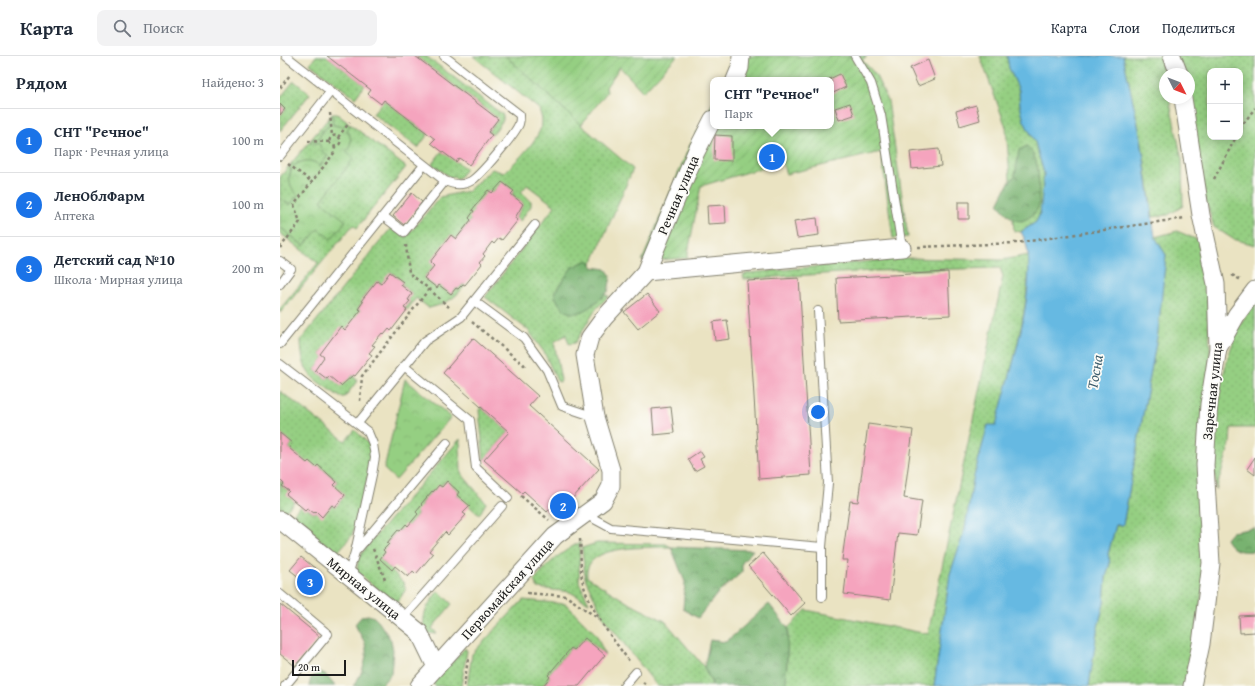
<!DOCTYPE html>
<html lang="ru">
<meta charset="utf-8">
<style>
body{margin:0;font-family:"Gentium Book Plus",serif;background:#f2f2f3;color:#1f2937}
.controls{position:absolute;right:12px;top:12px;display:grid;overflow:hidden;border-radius:8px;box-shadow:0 2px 10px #0003}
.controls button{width:36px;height:36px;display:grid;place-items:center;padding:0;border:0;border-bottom:1px solid #e0e1e3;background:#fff;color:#1f2937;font:20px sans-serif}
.compass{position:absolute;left:879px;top:12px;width:36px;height:36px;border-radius:50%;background:#fff;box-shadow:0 2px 10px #0003;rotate:132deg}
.scale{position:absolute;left:12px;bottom:10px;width:54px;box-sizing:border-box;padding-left:4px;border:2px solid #1c1c1c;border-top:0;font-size:11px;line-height:14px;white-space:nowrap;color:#1c1c1c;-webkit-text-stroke:3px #fdfcf7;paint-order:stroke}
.you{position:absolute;left:538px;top:356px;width:14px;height:14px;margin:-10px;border:3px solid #fff;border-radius:50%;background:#1a73e8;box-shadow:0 0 0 6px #1a73e833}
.badge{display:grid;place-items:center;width:26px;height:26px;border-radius:50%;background:#1a73e8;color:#fff;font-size:13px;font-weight:700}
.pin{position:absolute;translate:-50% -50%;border:2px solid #fff;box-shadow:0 1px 4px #0006}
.popup{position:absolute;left:430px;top:21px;width:124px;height:52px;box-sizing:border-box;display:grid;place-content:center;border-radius:8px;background:#fff;filter:drop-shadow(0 1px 3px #0005);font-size:13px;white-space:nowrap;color:#747a83}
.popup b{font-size:15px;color:#1f2937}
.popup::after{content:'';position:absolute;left:50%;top:100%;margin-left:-8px;border:8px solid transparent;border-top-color:#fff}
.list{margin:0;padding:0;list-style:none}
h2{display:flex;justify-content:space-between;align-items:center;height:52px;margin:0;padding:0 16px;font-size:17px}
h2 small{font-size:13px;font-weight:400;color:#747a83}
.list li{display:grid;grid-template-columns:26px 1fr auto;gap:12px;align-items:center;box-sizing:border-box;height:64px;padding:0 16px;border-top:1px solid #e0e1e3}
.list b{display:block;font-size:15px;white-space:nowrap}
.list p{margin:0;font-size:13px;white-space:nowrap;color:#747a83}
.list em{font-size:13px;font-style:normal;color:#747a83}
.icon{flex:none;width:22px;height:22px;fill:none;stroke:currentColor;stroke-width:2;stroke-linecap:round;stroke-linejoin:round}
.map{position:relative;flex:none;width:975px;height:630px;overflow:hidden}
header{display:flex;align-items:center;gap:24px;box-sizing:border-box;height:56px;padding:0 20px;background:#fff;border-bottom:1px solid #e0e1e3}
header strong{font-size:19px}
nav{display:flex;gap:22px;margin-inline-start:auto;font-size:14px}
.search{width:280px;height:36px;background:#f2f2f3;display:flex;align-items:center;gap:10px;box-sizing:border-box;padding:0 14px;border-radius:8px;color:#747a83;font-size:15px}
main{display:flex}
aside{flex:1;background:#fff}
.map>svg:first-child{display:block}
.grass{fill:url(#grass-dots);stroke:#58764f;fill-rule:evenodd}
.forest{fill:url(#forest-crowns);stroke:#4a6746}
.park{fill:url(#park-crowns);stroke:#58764f}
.garden{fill:url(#garden-furrows);stroke:#58764f}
.water{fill:#66b9e2;stroke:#416a7f}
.building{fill:#f5a4be}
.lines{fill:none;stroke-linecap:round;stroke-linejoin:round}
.lane-casing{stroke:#83806f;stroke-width:10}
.street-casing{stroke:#83806f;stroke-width:19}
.path{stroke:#83806f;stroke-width:2.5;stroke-dasharray:3 3;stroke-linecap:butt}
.lane{stroke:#fff;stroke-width:8}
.street{stroke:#fff;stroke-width:17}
.labels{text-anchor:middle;stroke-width:3.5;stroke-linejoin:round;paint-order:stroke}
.street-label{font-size:14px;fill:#1c1c1c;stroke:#fdfcf7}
.water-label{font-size:15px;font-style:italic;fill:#3a5b6b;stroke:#fdfcf7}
</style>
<header>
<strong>Карта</strong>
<div class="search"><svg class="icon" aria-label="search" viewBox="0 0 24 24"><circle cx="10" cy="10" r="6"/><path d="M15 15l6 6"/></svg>Поиск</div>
<nav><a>Карта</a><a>Слои</a><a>Поделиться</a></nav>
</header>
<main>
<aside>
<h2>Рядом<small>Найдено: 3</small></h2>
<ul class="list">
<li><span class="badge">1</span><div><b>СНТ &quot;Речное&quot;</b><p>Парк · Речная улица</p></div><em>100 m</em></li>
<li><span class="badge">2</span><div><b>ЛенОблФарм</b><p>Аптека</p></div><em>100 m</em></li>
<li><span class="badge">3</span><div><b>Детский сад №10</b><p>Школа · Мирная улица</p></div><em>200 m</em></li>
</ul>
</aside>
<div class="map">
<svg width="975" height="630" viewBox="0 0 975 630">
<defs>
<pattern id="grass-dots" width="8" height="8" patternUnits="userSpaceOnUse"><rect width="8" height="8" fill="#95cf82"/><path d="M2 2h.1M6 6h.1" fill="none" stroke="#80b170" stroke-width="1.8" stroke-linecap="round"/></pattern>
<pattern id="forest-crowns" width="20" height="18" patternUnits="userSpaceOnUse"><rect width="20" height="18" fill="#78b270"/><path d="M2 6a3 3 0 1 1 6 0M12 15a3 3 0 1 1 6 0" fill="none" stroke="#62905b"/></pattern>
<pattern id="park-crowns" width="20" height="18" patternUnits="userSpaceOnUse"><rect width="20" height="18" fill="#95cf82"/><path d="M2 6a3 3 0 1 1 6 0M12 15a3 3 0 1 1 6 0" fill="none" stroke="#80b170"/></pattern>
<pattern id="garden-furrows" width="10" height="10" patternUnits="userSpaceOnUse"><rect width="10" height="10" fill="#95cf82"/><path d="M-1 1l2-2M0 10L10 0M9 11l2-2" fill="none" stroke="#80b170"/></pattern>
</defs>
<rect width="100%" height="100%" fill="#fdfcf7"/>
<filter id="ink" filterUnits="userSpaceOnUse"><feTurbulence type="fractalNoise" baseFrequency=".025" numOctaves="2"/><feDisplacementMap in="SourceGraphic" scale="8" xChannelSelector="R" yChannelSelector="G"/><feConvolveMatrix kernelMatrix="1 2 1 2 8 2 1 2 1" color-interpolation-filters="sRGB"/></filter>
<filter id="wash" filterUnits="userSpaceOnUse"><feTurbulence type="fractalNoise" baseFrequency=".012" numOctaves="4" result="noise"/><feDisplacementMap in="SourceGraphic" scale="16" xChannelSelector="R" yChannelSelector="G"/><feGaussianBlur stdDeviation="0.9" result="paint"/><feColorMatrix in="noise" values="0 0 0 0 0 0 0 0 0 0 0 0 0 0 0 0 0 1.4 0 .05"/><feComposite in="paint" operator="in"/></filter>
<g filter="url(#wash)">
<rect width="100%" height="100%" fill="#eae3c2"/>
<path class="grass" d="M36 0H47L85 29 75 42 30 8Z
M135 0H146L223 59V64L212 79 208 76 218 63Z
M193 0H226L301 69 353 113 304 226 316 237 329 240 316 253 295 287 289 288 286 279 274 286 281 324 280 326 277 325 264 296 248 274 205 241 275 150 247 129 241 136 251 145V150L240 165 235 162 243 148 231 138 234 135 222 126 212 137 208 134 193 154 194 155 191 164 176 183 171 180 150 206 154 210 144 222 157 232 159 229 171 238 176 232 178 233 183 228 185 229C175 243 166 248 149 252L136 242 127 254 124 252 130 246 128 244 132 238 121 229 123 226 111 216 101 228 97 225 82 244 83 246 78 253 81 255 65 274 61 271 40 298 44 301 35 314 47 323 49 320 61 329 73 319 77 325 65 341H60C32 321 22 321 21 284L111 172 126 181 160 141 188 135 212 113 224 117C236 105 262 82 262 65 262 61 260 57 259 53Z
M700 0H727L729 12 739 34 740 49 744 65 755 86 764 117 760 158 756 166 741 176 734 175 726 71Z
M843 0H880L885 24V42H889L902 104 903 150 888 159 873 161 861 82Z
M896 0H975V189L953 183 934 171 925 142 909 42V18H900ZM930 15H960V81H930Z
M14 25 30 38 0 75V59L5 53 0 48V42Z
M104 44 148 78 138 92 93 58Z
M52 58H57L126 111 77 172 73 169 0 257V253L38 207 0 177V171L24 190 41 145 73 102 66 96 71 83C68 74 54 64 46 72 43 75 41 80 39 83L29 86 39 87 48 100 40 110 38 108 18 107 14 110 12 108 9 122 19 139 10 149 0 142V121Z
M162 95 186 113 177 124 173 120 171 122 152 108Z
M897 175 918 184 927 236 930 293 925 520 906 630H809L817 575 824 547 826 521 830 507 828 498 836 469H843L878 276 886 199 875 181Z
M749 199C749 257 731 314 716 370L708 369 693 424 685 473 670 518 654 630H506L508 572 526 554 648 578 723 220 720 212 592 215 464 223 463 219 469 217 624 202 722 204Z
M975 245V372H951L950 388 936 434 933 388 936 347 948 301 958 272Z
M0 335 65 385 75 374 88 387 91 394 89 417 72 479 56 498 15 465 14 457 20 450 27 452 34 457 36 455 42 460 52 449 55 451 65 439 54 429 57 425 38 409 36 411 27 407 9 392 12 387 0 377Z
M201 351 229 376 204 404 199 354Z
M180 383 181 417 206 447 199 459 177 439 179 436 166 425 153 436 152 435 141 447 142 449C137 460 131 469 120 475L118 474 107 486 109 488 104 494 105 496 100 503 123 526 126 533 119 544 114 547 77 516 78 504 86 491Z
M0 424 4 428 2 430 9 435 15 445 3 458 0 455Z
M300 486 299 526 309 547 290 536 258 532 254 525C267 507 281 497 300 486Z
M317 487 386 488 391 491C368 492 303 487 307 521L350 548 385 565 424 611 433 630H377L324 562 305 522 302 492Z
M158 535 172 548 152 572 157 578 147 577C138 562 149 547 158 535Z
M243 544 286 548 316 578 325 599 305 582 294 594 291 592 268 619 270 621 263 630H187L192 598Z
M185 592 187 595 181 630H155L153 627Z"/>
<path class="forest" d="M747 90C762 104 758 129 759 148 758 153 756 157 751 160 736 172 728 159 718 148L728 128 735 120 739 94Z
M308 204 313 211 326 213 331 220 328 236C309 253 287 273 274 237L292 211Z
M975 472V495C961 496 953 496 946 483L952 476Z
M391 491 473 494 462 507V516L437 538 418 562 403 553 405 526Z
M489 548 508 572 506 630H433L424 611 430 584 446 586Z
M88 559 94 561 98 565 111 584 113 594 111 618 100 630H73C82 619 90 599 84 585 81 579 77 574 75 568L82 560Z
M40 616 45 618 55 630H29L31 622Z"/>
<path class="park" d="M52 59 53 69 63 71 67 67 70 69 67 74C72 82 72 89 66 96L74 102 41 145 66 165 51 183 38 173 24 190 0 171V142L10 149 18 139C10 132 7 123 12 113L9 111 12 108 14 110C23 103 32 103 40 110L48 100 42 95 39 87H29L32 83H39L42 75 49 70 48 62Z
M125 323 171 361 116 424 104 413Z"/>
<path class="garden" d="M226 0H397L363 36 340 11 326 31 327 36 301 69Z
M452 0H587L582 4 595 18 608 45 628 181 613 182 601 96 506 118 502 106 421 130 407 202 362 205 409 91 433 46V70H551V24H445L449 15Z"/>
<path class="water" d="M727 0H843L861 83 875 181 886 199 878 276 843 469H836L828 498 830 507 826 521 824 547 817 575 809 630H654L670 518 685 473 693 424 708 369H716C727 327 765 213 741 176L756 166 760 158 764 117 755 86 744 65 740 49 739 34 729 12Z"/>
<g id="blocks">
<path class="building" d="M47 0H135L218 63 208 76 212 79 189 109 179 102 176 106 151 87 155 83 104 44 101 48 88 38 91 34Z
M648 4 655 23 638 30 630 12Z
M560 18 566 31 551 38V24H547Z
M570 47 574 59 559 64 555 52Z
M0 48 5 53 0 59Z
M696 49 700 64 680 70 676 55Z
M435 79 452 80V105L434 104Z
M659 93 661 110 632 113 630 96Z
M222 126 234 135 231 138 243 148 235 162 238 164 222 184 219 182 214 188 212 186 203 198 205 200 200 206 202 208 185 229 183 228 178 233 176 232 171 238 159 229 157 232 144 222 154 210 150 206 171 179 176 183 191 164 189 162 194 155 192 154 208 134 212 137Z
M132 137 142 146 124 169 113 160Z
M678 146H689V163H678Z
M445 149 446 167 428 168 427 150Z
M537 162 539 179 517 182 514 165Z
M110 216 123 226 121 229 132 238 128 244 130 245 124 252 127 254 111 275 109 273 104 279 102 277 92 289 95 290 89 297 92 299 75 320 73 319 61 330 49 320 47 323 35 314 44 301 40 298 61 270 65 274 81 254 78 253 83 246 81 245 97 225 101 228Z
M668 216 670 259 558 265 556 222Z
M519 222 531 419 479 423 467 225Z
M367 238 380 255 358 273 344 256Z
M447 264 450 283 435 285 433 266Z
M193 282 258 340 249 350 319 413 281 455 274 448 267 456 244 435 242 437 204 404 229 376 163 317Z
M391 351 394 377 374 379 372 353Z
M588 368 633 374 624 442 642 445 637 479 618 477 610 544 564 538 568 504H562L570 445 578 446Z
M0 377 12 387 9 392 27 407 29 405 36 411 38 409 57 426 54 429 65 439 55 451 52 449 42 461 36 455 34 457 27 452 25 454 6 438 9 435 2 430 4 428 0 424Z
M420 395 424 401 420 403 424 410 415 415 408 403Z
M975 401V419L967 413Z
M167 425 179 436 177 439 190 450 183 457 186 459 168 479 165 476 149 495 153 498 136 518 133 515 128 521 115 510 112 514 100 503 105 496 103 494 109 488 107 487 118 474 120 475 126 468 128 470 138 458 136 456 142 449 141 448 152 435 153 436 159 429 162 431Z
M483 497 525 547 511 560 468 510Z
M21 501 41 517 30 530 10 514Z
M0 548 40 581 15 610 0 598Z
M975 559V576L960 577 959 560Z
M305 582 325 599 299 630H263L270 621 268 619 291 592 294 594Z"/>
</g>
</g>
<g filter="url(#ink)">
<use href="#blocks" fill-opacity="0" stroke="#83806f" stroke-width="1"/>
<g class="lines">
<defs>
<path id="lane" d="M6 0 165 125C174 129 182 130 191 125 201 119 235 78 239 68 240 65 240 62 240 59L164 0
M575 0 591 27 601 59 622 192
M0 100 51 35
M103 160 124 176 165 125
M0 205 11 213 0 228
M194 245 244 282 267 314 282 350 315 361
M538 255 548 427 542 491V541
M0 288 144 109
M0 308 88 376 93 388 95 401 92 419 75 496 68 519
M124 310 190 364 196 412 228 442
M78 367 145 285 181 261 255 169
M305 458 331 472 542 491
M77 494 167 387
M0 538 48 578 5 630
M122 563 222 450
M344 630 356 616"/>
<path id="street" d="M892 0 899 18
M455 24 460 12 461 0
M903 42 921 159 936 228 938 292 929 348 925 409 931 507 921 588 912 630
M366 216 622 192
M938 292 957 258 975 234
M0 464 139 576 156 611
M139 630 275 480 323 445 331 430V414L315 361 305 299 310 281 324 262 366 216 416 96 433 63"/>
</defs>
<use href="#lane" class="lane-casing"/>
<use href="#street" class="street-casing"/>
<path class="path" d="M0 32 10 19
M50 57 52 80
M960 72 975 52
M49.5 85a5.5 5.5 0 1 1 11 0a5.5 5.5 0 1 1-11 0Z
M58 81 70 66
M28 85 49 86
M8 108 32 126
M934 123 956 81
M638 191 736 187 905 162
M0 192 20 166 14 149 54 97 55 91
M952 219 961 224
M149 233 171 253
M192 266 244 309 247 307
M80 345 82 320 149 233 129 217 126 189
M241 440 269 464
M300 483C301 496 300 510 302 523 309 554 331 580 349 605
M93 493 106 526
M247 537 286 540 319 563
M363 626 367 630
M184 630 188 603"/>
<use href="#lane" class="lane"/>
<use href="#street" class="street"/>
</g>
</g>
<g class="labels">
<g class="street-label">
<text transform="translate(398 139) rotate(-67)" y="5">Речная улица</text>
<text transform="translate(932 335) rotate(-84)" y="5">Заречная улица</text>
<text transform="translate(84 532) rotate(39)" y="5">Мирная улица</text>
<text transform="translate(227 533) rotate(-48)" y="5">Первомайская улица</text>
</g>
<g class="water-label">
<text transform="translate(815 316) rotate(-80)" y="5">Тосна</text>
</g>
</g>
</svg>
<div class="controls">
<button>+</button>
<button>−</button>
</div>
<svg class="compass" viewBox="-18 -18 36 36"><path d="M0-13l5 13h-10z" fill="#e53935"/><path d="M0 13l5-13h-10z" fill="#747a83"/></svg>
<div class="scale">20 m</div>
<div class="you"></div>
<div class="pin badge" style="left:492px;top:101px">1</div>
<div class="popup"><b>СНТ &quot;Речное&quot;</b>Парк</div>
<div class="pin badge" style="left:283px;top:450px">2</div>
<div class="pin badge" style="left:30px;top:526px">3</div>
</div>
</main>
